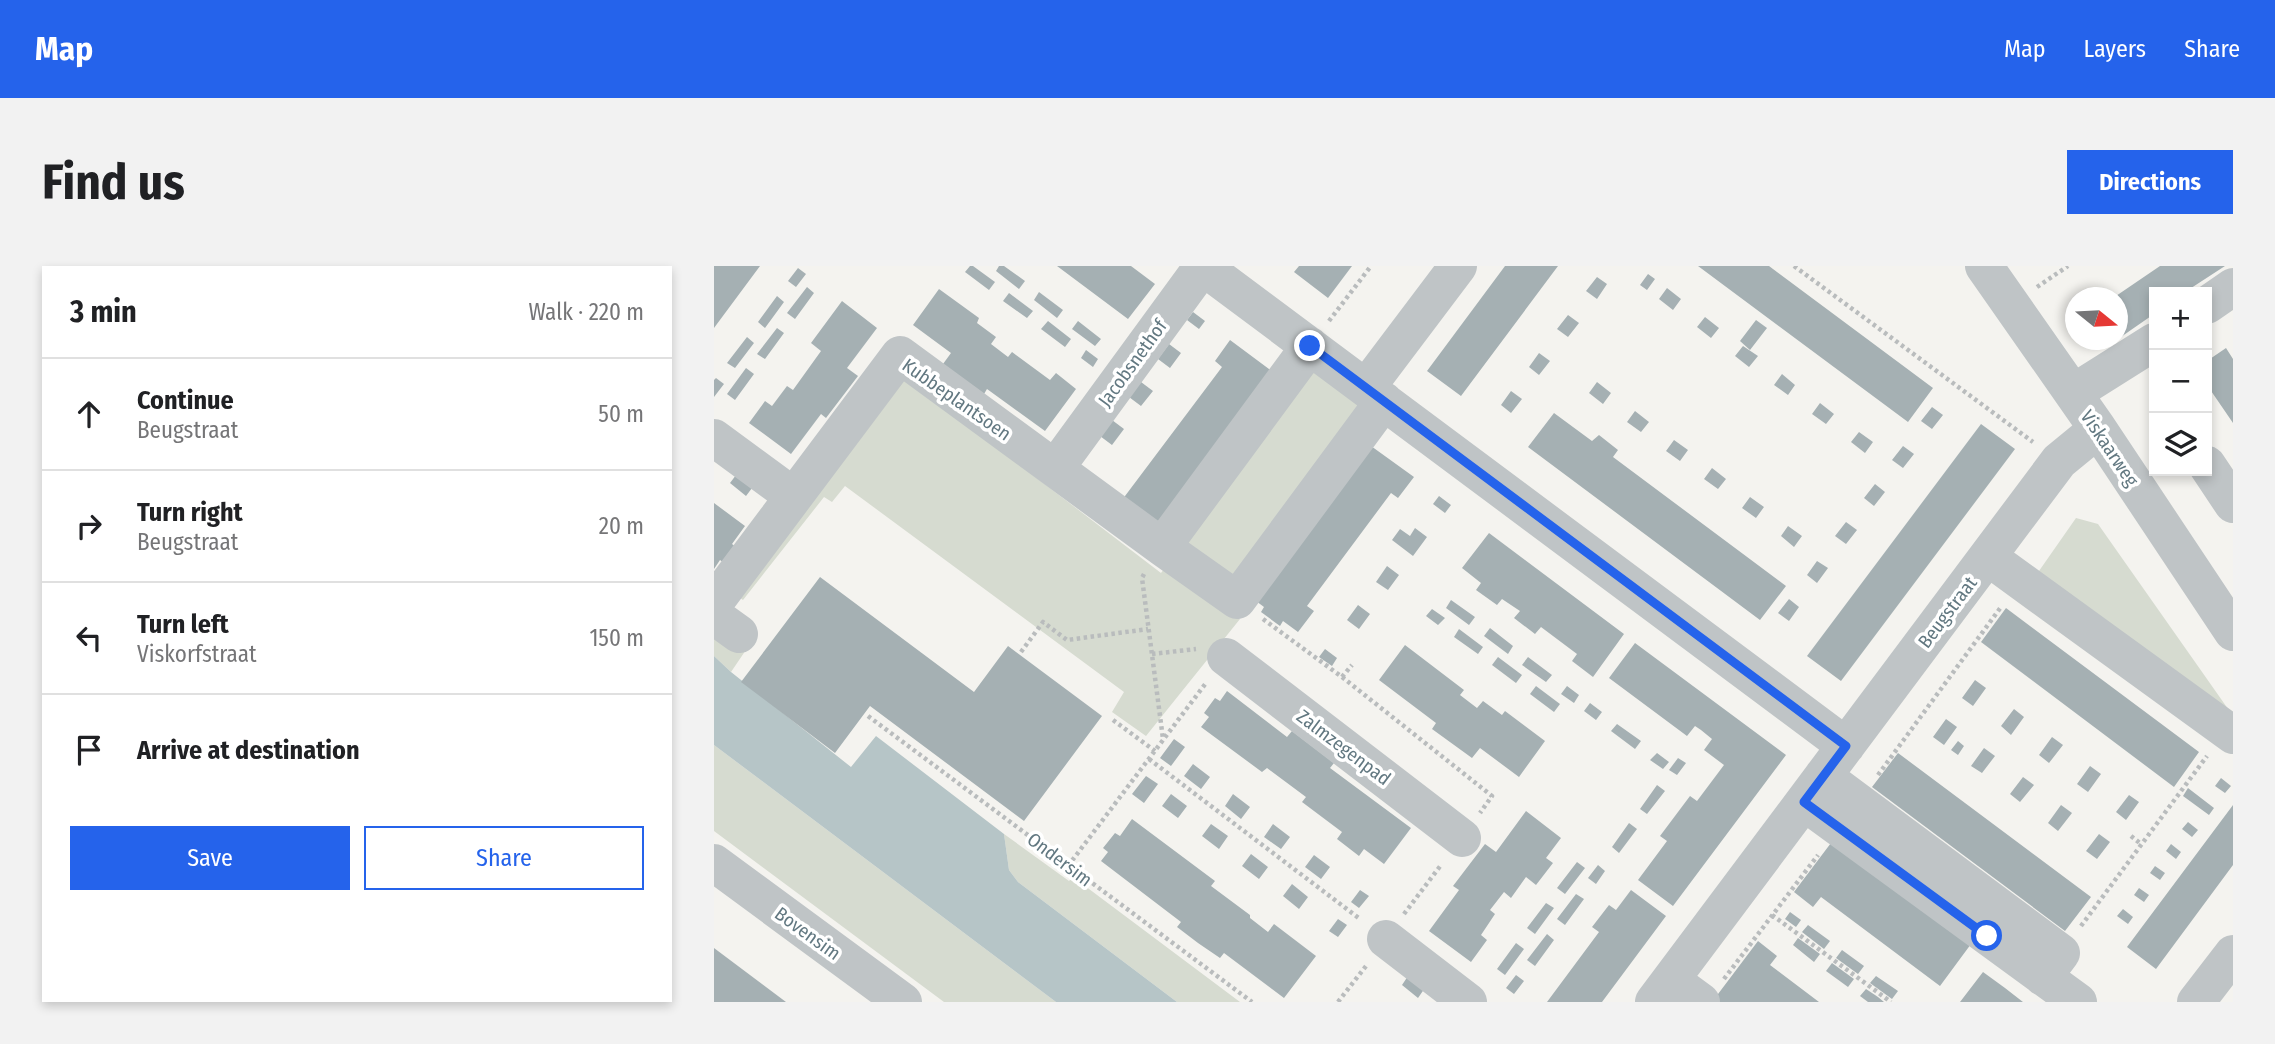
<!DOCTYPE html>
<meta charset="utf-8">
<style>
body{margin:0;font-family:"Fira Sans Condensed",sans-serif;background:#f2f2f2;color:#202124}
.controls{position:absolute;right:21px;top:21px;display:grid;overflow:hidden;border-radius:0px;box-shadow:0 4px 10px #0003}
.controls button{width:63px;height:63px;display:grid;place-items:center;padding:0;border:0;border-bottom:2px solid #e0e0e0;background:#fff;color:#202124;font:35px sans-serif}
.compass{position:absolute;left:1351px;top:21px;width:63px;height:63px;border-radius:50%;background:#fff;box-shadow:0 4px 10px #0003;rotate:108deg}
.stop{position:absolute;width:21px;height:21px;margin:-16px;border:5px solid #2563eb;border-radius:50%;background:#fff}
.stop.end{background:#2563eb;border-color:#fff;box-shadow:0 2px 7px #0008}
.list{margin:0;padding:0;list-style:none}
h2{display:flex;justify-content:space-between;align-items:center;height:91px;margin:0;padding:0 28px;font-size:30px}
h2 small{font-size:23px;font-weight:400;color:#757577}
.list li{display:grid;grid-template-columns:46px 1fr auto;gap:21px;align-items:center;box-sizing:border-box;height:112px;padding:0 28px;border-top:2px solid #e0e0e0}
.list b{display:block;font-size:26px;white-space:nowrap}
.list p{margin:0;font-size:23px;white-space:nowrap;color:#757577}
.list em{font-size:23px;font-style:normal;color:#757577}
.actions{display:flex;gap:14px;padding:21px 28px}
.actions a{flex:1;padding:16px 0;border:2px solid #2563eb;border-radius:0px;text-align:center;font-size:24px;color:#2563eb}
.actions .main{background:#2563eb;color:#fff}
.icon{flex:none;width:38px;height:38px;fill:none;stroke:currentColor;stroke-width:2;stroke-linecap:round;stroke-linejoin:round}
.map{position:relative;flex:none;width:1519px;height:736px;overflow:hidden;border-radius:0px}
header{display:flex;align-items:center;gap:42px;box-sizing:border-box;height:98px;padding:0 35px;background:#2563eb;color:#fff}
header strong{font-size:33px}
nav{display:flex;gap:38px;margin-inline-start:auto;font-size:24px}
.intro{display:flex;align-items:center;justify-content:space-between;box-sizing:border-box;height:168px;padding:0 42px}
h1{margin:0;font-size:49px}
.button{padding:18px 32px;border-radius:0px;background:#2563eb;color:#fff;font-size:24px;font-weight:700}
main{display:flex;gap:42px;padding:0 42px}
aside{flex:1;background:#fff;border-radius:0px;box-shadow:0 4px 10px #0003}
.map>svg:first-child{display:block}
.green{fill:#d6dbd0}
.water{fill:#b6c5c7}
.building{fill:#a5b0b3}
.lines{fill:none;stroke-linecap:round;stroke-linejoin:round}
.path{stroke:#b9bcbd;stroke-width:4.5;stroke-dasharray:3.5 3.5;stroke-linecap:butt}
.minor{stroke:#bfc4c6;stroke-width:38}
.route{stroke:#2563eb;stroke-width:9}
.labels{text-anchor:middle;stroke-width:7;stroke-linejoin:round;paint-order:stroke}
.street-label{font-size:19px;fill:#627881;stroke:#fff}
</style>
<header>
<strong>Map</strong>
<nav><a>Map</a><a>Layers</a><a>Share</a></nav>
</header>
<div class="intro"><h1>Find us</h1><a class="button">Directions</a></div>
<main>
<aside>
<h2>3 min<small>Walk · 220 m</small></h2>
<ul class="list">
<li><svg class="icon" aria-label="ahead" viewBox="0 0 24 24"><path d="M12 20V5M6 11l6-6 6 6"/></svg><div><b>Continue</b><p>Beugstraat</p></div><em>50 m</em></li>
<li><svg class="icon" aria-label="right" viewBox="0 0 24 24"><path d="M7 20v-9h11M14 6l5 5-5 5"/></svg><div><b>Turn right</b><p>Beugstraat</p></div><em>20 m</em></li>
<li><svg class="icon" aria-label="left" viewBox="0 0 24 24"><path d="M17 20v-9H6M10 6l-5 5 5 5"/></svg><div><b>Turn left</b><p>Viskorfstraat</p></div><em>150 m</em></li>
<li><svg class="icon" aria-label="arrive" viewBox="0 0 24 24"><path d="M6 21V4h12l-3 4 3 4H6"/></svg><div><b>Arrive at destination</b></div></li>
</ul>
<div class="actions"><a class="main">Save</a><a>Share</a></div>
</aside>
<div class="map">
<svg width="1519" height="736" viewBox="0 0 1519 736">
<rect width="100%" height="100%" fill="#f4f3ef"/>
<path class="green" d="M600 100 659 136 506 339 526 353 432 470 398 446 410 426 131 220 118 236 110 231 29 334 19 327 188 109 447 307Z
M1362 252 1384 258 1519 450 1318 315Z
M0 366 38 375 17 406 0 390Z
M0 479 342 736H230L0 565Z
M290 568 355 615 359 611 526 736H463L304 616 295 604Z"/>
<path class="water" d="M0 390 17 406 137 501 162 470 290 568 295 604 304 616 463 736H342L0 479Z"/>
<path class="building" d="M0 0H46L0 62Z
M256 0H259L281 16 275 24 251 6Z
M285 0H290L311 15 305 23 282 5Z
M343 0H417L441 18 414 53Z
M585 0H638L614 32 580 6Z
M791 0H844L747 130 713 105Z
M984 0H1055L1219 122 1194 156Z
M1446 0H1511L1471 26H1440V48L1404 73V32H1399Z
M84 2 92 8 82 21 74 15Z
M934 8 941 13 933 24 926 19Z
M883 11 893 18 883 33 872 25Z
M93 21 100 27 81 53 73 47Z
M953 22 967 33 959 44 945 33Z
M225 23 265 52 263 57 282 71 277 78 294 91 298 86 336 114 342 107 362 123 331 165 273 123 270 128 229 98 237 87 199 59Z
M325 26 349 44 343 52 320 34Z
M295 27 319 45 313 52 289 35Z
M63 30 70 36 51 62 44 56Z
M128 35 163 62 133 102 144 110 112 152 107 148 77 188 35 157 51 135 58 140 73 120 79 124 107 85 97 77Z
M479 46 491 55 485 63 473 54Z
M854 49 865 57 854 71 843 63Z
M991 51 1005 62 997 72 983 61Z
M1042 54 1053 62 1036 84 1026 75Z
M334 55 357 73 351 81 327 63Z
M364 55 387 73 381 80 358 63Z
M63 62 70 67 51 93 43 88Z
M33 71 40 77 21 102 13 97Z
M516 74 559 106 443 261 408 234 508 101 501 95Z
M455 78 467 87 456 102 444 93Z
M1029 80 1044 90 1035 101 1021 90Z
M1512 82 1519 93V157L1493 119V95Z
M372 84 384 93 379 101 367 92Z
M825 87 836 95 825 109 815 101Z
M32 102 40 108 21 134 13 128Z
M1068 108 1081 119 1074 129 1060 119Z
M2 112 10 118 0 131V114Z
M427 116 439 125 427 140 415 131Z
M883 116 897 127 889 138 875 127Z
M797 125 808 133 797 147 787 139Z
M1106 137 1120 148 1112 158 1098 148Z
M1218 141 1229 149 1218 163 1207 155Z
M921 145 935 156 927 166 913 156Z
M840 147 878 175 885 169 904 184 899 191 1072 320 1046 354 814 181Z
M398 154 410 163 398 179 386 170Z
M1267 158 1301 183 1127 415 1093 390Z
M1145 166 1159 176 1151 187 1137 176Z
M960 174 974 184 966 195 952 185Z
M657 180 700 211 684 232 677 227 593 340 600 345 584 366 569 355 566 360 547 346 550 341 542 335Z
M1189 180 1200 188 1189 202 1178 194Z
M998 202 1012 213 1004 223 990 213Z
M25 205 41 218 32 230 16 217Z
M1161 218 1171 226 1160 240 1150 232Z
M725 230 737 239 731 247 719 238Z
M1036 231 1050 241 1042 252 1028 242Z
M0 237 31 260 18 278 23 282 11 298 6 294 0 303Z
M1132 256 1143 264 1132 278 1121 270Z
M1074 260 1088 270 1080 281 1067 270Z
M701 262 713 271 699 290 678 274 686 263 696 270Z
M775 267 910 368 879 411 858 395 863 388 827 361 821 368 800 352 806 345 788 333 783 339 762 324 767 317 748 302Z
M1103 295 1114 302 1103 317 1093 309Z
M673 300 685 309 674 324 662 316Z
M106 311 260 426 294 380 388 450 310 555 156 440 121 487 27 416Z
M1075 333 1085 341 1075 355 1064 347Z
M737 334 761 351 755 359 732 342Z
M644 339 656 348 645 363 633 354Z
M1292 342 1485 486 1460 521 1267 376Z
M718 343 731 352 724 359 712 350Z
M776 362 799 380 794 388 770 370Z
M745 363 769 381 764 388 740 371Z
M921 377 1072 489 959 640 924 614 953 575 946 570 976 530 983 535 1010 499 990 484 998 473 987 464 981 460 973 470 895 412Z
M691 379 750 424 746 429 763 442 769 435 788 449 791 445 831 475 805 511 766 482 758 492 718 463 722 457 665 414Z
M611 383 623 392 618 400 605 391Z
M784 391 808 409 802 417 778 399Z
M814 391 838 409 832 416 808 399Z
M1261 414 1272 422 1259 440 1248 432Z
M822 420 846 438 840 446 816 428Z
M853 420 865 429 860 437 847 428Z
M513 425 573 471 578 465 620 497 616 502 697 562 670 598 650 583 645 590 623 573 628 566 588 536 592 531 553 502 548 506 487 461 495 451 490 447 501 432 506 435Z
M876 437 888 446 882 454 870 445Z
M1300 443 1310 451 1297 469 1287 460Z
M1232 453 1243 461 1230 479 1219 471Z
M903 458 927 475 921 483 897 465Z
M1338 471 1349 479 1335 497 1325 489Z
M460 473 471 481 457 500 446 492Z
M1244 475 1250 480 1244 489 1237 484Z
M1270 482 1281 490 1268 507 1257 500Z
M943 487 955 496 949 503 936 494Z
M1184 487 1377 631 1351 665 1158 521Z
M964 492 972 497 963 509 955 504Z
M479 498 496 511 487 523 470 510Z
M1376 500 1387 508 1374 526 1363 518Z
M432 510 444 518 430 537 418 528Z
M1309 511 1320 519 1306 536 1296 528Z
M1507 512 1517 520 1511 527 1501 520Z
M943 519 951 525 933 548 926 543Z
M1474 522 1500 542 1495 549 1469 530Z
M457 528 473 540 464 552 448 540Z
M519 528 536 541 527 553 511 540Z
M1415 529 1425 536 1412 554 1402 546Z
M1347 539 1358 547 1344 565 1334 557Z
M1519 539V599L1442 703 1413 681Z
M812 545 847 572 832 592 839 597 822 619 812 611 797 632 790 626 776 644 781 648 767 669 773 674 757 696 715 665 745 624 739 620 771 578 782 586Z
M418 553 501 615 497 620 536 649V652L554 666 560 658 602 690 570 732 510 687 506 692 484 677 463 661 467 656 387 595 394 586 389 582 401 567 406 570Z
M1474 556 1484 564 1478 571 1468 563Z
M915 557 923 563 905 587 898 581Z
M497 558 514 570 505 583 488 570Z
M559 558 576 571 567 583 550 571Z
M1126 565 1257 678 1226 720 1107 631 1099 641 1080 626Z
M1385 568 1396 576 1383 593 1372 585Z
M1457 578 1467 586 1462 593 1452 585Z
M537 588 554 601 545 613 528 600Z
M600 589 616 601 607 613 591 601Z
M863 596 871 602 851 628 843 622Z
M884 599 891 605 882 618 874 612Z
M1441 600 1451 607 1446 614 1436 607Z
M578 618 594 631 585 643 569 630Z
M1425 622 1435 629 1430 636 1420 629Z
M646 624 655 630 645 642 637 636Z
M917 624 952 650 888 736H833L885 666 878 661 895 639 902 644Z
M862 628 870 633 851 659 843 653Z
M832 637 840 642 821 668 813 662Z
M1409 643 1419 651 1414 658 1403 650Z
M1076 646 1087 654 1082 661 1071 653Z
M624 653 633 659 624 671 615 665Z
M1094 659 1116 675 1110 683 1088 666Z
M833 668 840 674 821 700 813 694Z
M1084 672 1106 688 1100 696 1079 679Z
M1044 675 1063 690 1056 699 1105 736H998Z
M802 677 810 683 791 709 783 703Z
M0 682 72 736H0Z
M1128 684 1150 700 1144 708 1122 692Z
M1118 697 1140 713 1134 721 1112 705Z
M1269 706 1291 722 1309 736H1246Z
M696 707 713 719 704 732 688 719Z
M802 709 810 715 800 728 792 722Z
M1162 710 1184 725 1178 733 1156 717Z
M1152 723 1164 731 1170 736H1154L1146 730Z"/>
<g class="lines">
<path class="path" d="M1080 0 1319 176
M1323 21 1354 0
M615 55 657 0
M430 308 428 312 449 473
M549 353 628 411 778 530 766 547
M307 386 329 356 353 374 434 363
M438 388 482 383
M628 411 638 399
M154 450 538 736
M399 454 441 485
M435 493 646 653
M1164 509 1287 341
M1417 570 1427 578
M354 600 492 417
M690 648 727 599
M1058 649 1177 736
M1367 660 1493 490
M1010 713 1104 589
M624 736 652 700"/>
<path class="minor" d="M488 0 1132 480
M1270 0 1384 163 1519 366
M1493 39 1519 21
M596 80 448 281 523 334 670 135
M652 122 744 0
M1359 127 1440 76
M0 172 64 219
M348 193 489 0
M1493 199 1519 238
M1274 291 1519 469
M0 337 186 89 448 281
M0 350 25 368
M512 391 748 572
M1109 510 1347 687 1329 711
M1090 536 1364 736
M0 597 189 736
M672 673 754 736
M957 714 987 736
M940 736 1345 195 1384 163
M1482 736 1519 688"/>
</g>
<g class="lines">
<path class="route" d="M596 80 1132 480 1090 536 1273 670"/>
</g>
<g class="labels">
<g class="street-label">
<text transform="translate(418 97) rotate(-54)" y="7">Jacobsnethof</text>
<text transform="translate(243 133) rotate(35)" y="7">Kubbeplantsoen</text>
<text transform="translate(1396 182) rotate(56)" y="7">Viskaarweg</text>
<text transform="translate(1233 346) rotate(-53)" y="7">Beugstraat</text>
<text transform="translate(630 481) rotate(37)" y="7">Zalmzegenpad</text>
<text transform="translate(346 593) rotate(37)" y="7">Ondersim</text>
<text transform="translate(94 667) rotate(36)" y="7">Bovensim</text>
</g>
</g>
</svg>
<div class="controls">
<button>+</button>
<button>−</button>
<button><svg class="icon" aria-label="layers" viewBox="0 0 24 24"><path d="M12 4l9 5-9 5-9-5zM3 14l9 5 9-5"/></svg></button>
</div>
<svg class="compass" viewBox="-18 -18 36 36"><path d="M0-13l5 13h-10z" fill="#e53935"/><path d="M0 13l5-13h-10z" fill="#757577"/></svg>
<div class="stop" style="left:1273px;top:670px"></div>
<div class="stop end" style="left:596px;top:80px"></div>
</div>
</main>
